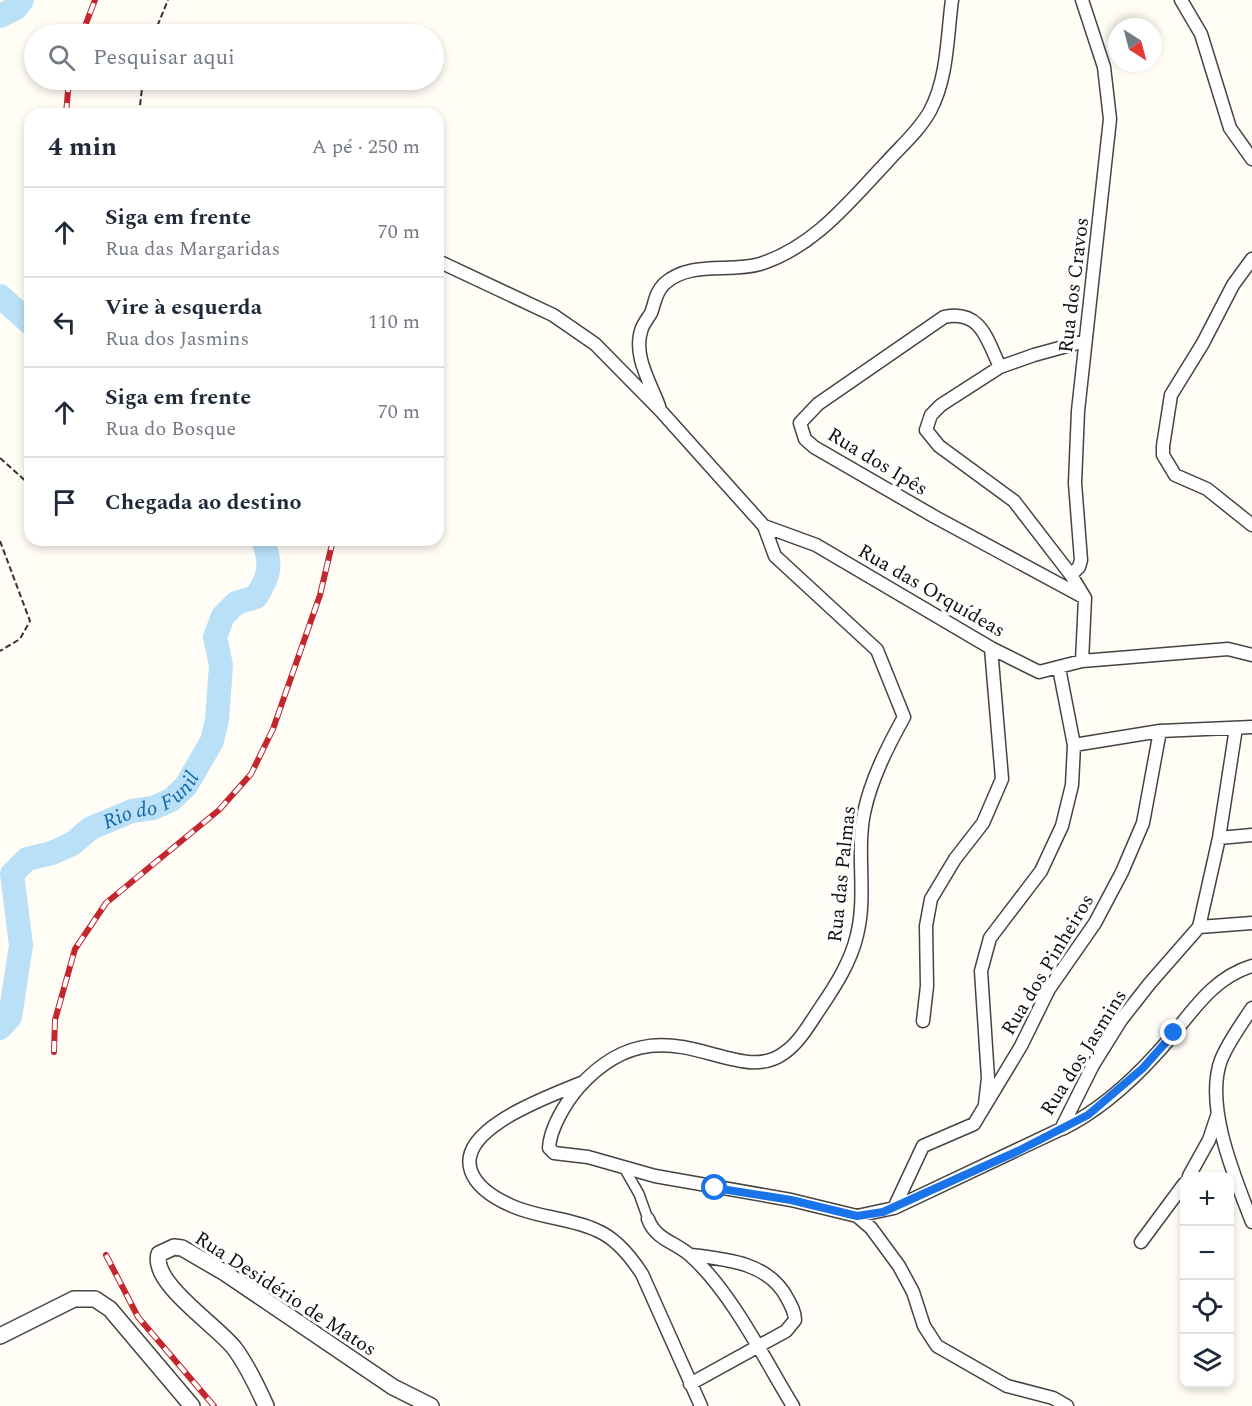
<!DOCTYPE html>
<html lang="pt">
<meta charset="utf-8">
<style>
body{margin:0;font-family:Spectral,serif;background:#f6f6f7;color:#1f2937}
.controls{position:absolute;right:18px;bottom:18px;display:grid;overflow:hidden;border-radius:12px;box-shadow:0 3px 9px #0003}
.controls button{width:54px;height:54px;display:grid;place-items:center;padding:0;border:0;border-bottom:2px solid #e0e1e3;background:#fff;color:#1f2937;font:30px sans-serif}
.compass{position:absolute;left:1108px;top:18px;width:54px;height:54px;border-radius:50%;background:#fff;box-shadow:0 3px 9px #0003;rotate:144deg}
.stop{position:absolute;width:18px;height:18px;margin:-14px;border:4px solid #1a73e8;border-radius:50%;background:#fff}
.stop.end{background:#1a73e8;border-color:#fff;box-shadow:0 2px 6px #0008}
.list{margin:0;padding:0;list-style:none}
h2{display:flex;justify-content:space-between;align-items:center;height:78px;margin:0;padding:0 24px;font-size:26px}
h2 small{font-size:20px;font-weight:400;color:#747a83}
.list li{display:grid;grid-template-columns:39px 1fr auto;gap:18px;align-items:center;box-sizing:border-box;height:90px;padding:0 24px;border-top:2px solid #e0e1e3}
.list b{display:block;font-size:22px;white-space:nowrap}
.list p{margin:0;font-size:20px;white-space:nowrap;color:#747a83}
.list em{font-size:20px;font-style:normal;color:#747a83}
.icon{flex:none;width:33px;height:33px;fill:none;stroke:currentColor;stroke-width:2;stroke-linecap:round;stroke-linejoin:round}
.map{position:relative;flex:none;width:1252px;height:1406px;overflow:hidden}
.search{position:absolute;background:#fff;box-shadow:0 3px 9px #0003;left:24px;top:24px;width:420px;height:66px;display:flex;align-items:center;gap:15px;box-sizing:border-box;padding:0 21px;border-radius:33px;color:#747a83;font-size:22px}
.panel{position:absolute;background:#fff;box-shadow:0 3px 9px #0003;left:24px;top:108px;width:420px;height:438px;border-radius:18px}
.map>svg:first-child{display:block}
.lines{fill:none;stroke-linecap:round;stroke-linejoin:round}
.river{stroke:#b9e0f7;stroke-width:24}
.pedestrian-casing{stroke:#444;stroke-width:12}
.minor-casing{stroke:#444;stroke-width:15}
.tertiary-casing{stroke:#444;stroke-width:18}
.path{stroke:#333;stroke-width:2;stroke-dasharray:6 3;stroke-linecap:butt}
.pedestrian{stroke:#fff;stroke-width:9}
.minor{stroke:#fff;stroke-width:12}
.tertiary{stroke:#fff;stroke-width:15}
.rail-casing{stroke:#c4262e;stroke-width:6}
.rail{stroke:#fff;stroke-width:4;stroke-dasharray:11;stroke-linecap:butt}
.route{stroke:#1a73e8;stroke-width:8}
.labels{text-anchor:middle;stroke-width:6;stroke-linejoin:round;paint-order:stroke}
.street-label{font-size:20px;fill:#111;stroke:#fff}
.water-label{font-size:21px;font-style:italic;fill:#1768a6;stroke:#fff}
</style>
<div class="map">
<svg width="1252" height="1406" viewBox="0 0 1252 1406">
<rect width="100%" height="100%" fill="#fffdf5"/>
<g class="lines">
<g class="river">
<path d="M0 16 16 8 22 0"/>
<path d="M0 296 30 323"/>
<path id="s1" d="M0 1028 10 1017 21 945 12 874 27 859 52 853 72 844 91 828 132 811 153 808 171 800 186 786 212 741 217 720 221 665 215 637 223 616 236 603 256 597C270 575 272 565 263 540"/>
</g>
<defs>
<path id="pedestrian" d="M623 1166 639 1194 648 1219"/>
<path id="minor" d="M1181 0 1201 34 1230 128 1252 159
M1252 259 1233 285 1203 343 1171 395 1163 446V455L1175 475 1207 489 1252 525
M438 261 553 315 595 344 660 410 764 526 775 556 877 650 904 717C888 746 871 779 864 813 856 853 867 895 857 935 851 961 836 985 821 1007 810 1023 800 1042 784 1053 733 1091 663 994 579 1087 566 1102 550 1128 549 1148L554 1153 588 1157 655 1176 791 1200 857 1216 871 1228 899 1266 913 1292 924 1326 937 1346 1007 1386 1053 1398 1067 1406
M1000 367C987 340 981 309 944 317L818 404 800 423 805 439 814 447 935 517 1085 598
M659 406C650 382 632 354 642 328 644 323 648 318 651 313 655 303 655 293 664 284 690 260 729 273 760 264 814 247 849 202 886 163 901 146 919 131 930 111 948 77 947 37 952 0
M764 526 816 545 991 648 1039 672 1082 661 1228 649 1252 655
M1071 575 1079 567 1081 560 1075 483 1078 411 1110 119 1104 67 1082 0
M1082 661 1085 598 1071 575 1014 501 939 446 926 430 931 415 941 405 1000 367 1034 355 1085 341
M1074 745 1160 731 1252 727
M1219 838 1252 835
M1199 927 1252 923
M1252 1008C1241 1025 1228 1042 1221 1060 1204 1106 1235 1178 1252 1222
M923 1021 927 986 926 926 931 899 955 859 983 823 1002 779 991 648
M581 1083C551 1096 456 1128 471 1171 477 1188 496 1199 512 1206 539 1218 570 1218 596 1230 616 1238 631 1257 642 1274L701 1406
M985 1104 988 1078 981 971 990 938 1041 871 1062 826 1072 785 1074 745 1059 668
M1062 1129C1099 1111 1131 1082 1158 1052 1187 1021 1208 979 1252 966
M1189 1176 1209 1140 1217 1116
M894 1208 923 1146 974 1124 1021 1046 1049 989 1095 923 1122 872 1143 823 1160 731
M857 1216 894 1208 1061 1129 1093 1065 1121 1020 1150 983 1199 927 1219 838 1236 728
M648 1219C656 1241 677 1242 692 1257 731 1292 765 1360 793 1406
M1141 1242 1184 1184
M690 1384 786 1331 795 1320C795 1312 791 1305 787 1298 769 1263 727 1259 691 1255"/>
<path id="tertiary" d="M0 1336 74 1299H95L110 1309 192 1406
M266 1406C257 1386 248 1367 235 1349 219 1327 150 1283 159 1254L174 1247 182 1248 225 1273 393 1387 431 1406"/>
</defs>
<use href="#pedestrian" class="pedestrian-casing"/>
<use href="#minor" class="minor-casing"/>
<use href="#tertiary" class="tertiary-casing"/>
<path class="path" d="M154 34 168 0
M139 114 143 80
M25 384 27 482
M0 458 30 485
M0 541 30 621 20 639 0 651"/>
<use href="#pedestrian" class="pedestrian"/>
<use href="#minor" class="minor"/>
<use href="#tertiary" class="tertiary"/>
<defs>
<path id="rail" d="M82 34 95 0
M66 114 69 80
M54 1052 55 1020 75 949 106 903 219 810 251 774 273 729 320 595 333 540
M106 1255 138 1317 214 1406"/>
</defs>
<use href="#rail" class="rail-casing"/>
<use href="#rail" class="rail"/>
</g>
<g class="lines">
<path class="route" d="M715 1188 791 1200 857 1216 883 1212 1018 1151 1088 1115 1143 1068 1174 1033"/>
</g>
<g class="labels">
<g class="street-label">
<text transform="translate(1073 285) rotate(-83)" y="7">Rua dos Cravos</text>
<text transform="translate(878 461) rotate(31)" y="7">Rua dos Ipês</text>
<text transform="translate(932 590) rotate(30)" y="7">Rua das Orquídeas</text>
<text transform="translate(841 874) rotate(-84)" y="7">Rua das Palmas</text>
<text transform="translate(1047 964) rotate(-59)" y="7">Rua dos Pinheiros</text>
<text transform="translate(1083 1052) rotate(-58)" y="7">Rua dos Jasmins</text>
<text transform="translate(286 1293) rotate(33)" y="7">Rua Desidério de Matos</text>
</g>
<g class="water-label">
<text dy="7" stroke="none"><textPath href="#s1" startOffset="320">Rio do Funil</textPath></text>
</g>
</g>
</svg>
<div class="controls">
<button>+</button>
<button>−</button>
<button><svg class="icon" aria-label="locate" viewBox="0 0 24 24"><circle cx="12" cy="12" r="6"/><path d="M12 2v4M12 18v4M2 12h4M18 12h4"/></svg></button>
<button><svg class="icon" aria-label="layers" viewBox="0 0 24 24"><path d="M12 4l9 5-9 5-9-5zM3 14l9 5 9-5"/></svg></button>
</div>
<svg class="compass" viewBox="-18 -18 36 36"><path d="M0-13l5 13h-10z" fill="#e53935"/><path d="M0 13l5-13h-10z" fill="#747a83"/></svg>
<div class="stop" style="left:715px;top:1188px"></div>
<div class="stop end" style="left:1174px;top:1033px"></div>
<div class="search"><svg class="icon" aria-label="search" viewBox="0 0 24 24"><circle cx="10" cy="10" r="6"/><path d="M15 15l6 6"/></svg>Pesquisar aqui</div>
<section class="panel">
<h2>4 min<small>A pé · 250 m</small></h2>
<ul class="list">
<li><svg class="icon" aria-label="ahead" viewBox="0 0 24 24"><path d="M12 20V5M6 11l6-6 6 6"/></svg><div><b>Siga em frente</b><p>Rua das Margaridas</p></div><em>70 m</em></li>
<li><svg class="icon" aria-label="left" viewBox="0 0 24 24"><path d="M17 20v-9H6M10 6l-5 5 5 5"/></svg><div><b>Vire à esquerda</b><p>Rua dos Jasmins</p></div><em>110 m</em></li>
<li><svg class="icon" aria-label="ahead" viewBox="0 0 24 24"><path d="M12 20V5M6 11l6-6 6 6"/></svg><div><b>Siga em frente</b><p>Rua do Bosque</p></div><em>70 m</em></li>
<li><svg class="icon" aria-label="arrive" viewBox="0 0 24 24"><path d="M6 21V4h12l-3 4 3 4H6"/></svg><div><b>Chegada ao destino</b></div></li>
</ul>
</section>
</div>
